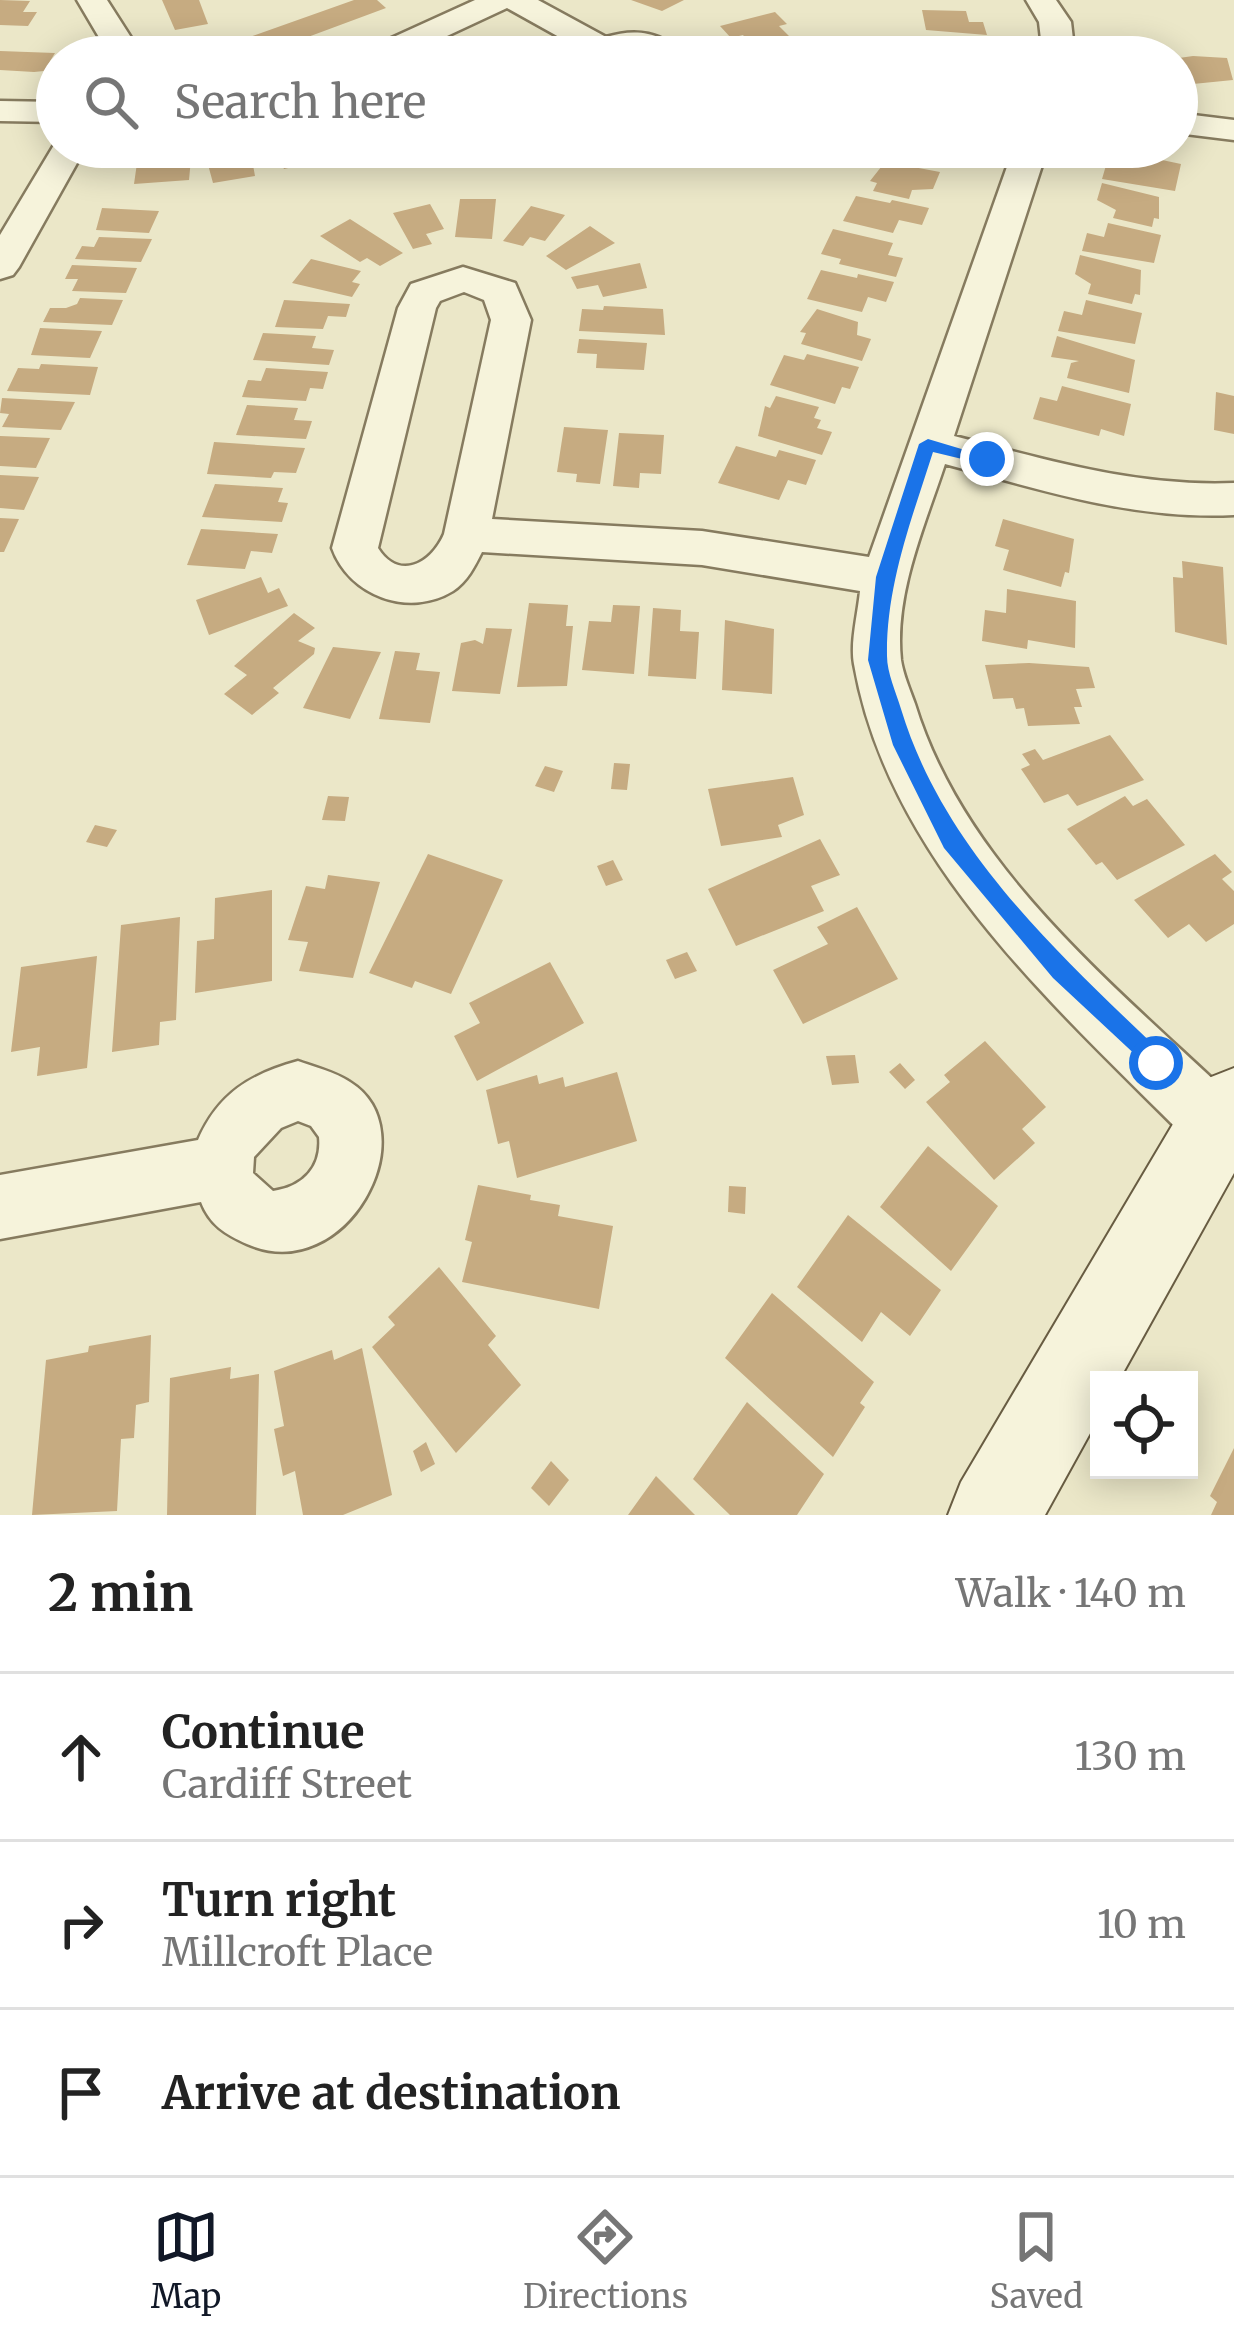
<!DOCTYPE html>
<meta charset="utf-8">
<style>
body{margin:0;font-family:Merriweather,serif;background:#f6f6f6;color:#222}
.controls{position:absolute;right:36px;bottom:36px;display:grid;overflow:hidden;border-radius:0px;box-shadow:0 6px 30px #0003}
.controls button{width:108px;height:108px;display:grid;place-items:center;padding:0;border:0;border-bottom:3px solid #e0e0e0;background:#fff;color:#222;font:60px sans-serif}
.stop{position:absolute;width:36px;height:36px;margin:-27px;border:9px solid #1a73e8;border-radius:50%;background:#fff}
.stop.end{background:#1a73e8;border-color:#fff;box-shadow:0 3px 12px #0008}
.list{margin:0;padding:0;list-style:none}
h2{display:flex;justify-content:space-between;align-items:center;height:156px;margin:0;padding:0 48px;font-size:51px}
h2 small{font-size:39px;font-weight:400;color:#767676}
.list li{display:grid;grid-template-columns:78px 1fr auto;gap:36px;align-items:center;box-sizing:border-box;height:168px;padding:0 48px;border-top:3px solid #e0e0e0}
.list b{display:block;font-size:45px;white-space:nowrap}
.list p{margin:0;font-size:39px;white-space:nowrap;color:#767676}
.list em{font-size:39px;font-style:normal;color:#767676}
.icon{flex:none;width:66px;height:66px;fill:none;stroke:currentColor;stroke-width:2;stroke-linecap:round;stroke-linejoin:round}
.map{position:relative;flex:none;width:1234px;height:1515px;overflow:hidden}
.search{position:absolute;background:#fff;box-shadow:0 6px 30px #0003;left:36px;right:36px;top:36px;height:132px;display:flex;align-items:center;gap:30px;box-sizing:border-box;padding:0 42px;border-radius:66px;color:#767676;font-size:45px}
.sheet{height:660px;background:#fff}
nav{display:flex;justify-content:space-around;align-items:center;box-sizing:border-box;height:168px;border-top:3px solid #e0e0e0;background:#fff;font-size:33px;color:#767676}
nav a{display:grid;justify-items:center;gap:6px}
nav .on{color:#111827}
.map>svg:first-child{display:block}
.building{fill:#c6ab81}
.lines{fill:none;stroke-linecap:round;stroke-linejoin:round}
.street-casing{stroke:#867b5f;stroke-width:5}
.secondary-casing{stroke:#685c42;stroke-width:4}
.street{fill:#f6f3db;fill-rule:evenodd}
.secondary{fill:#f6f3db;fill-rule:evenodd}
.route{fill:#1a73e8}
</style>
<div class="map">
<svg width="1234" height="1515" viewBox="0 0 1234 1515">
<rect width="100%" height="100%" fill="#ebe7c8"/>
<path class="building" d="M0 0 30 1 23 12H37L28 26 0 25Z
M162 0H199L208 24 175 30Z
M354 0H377L386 8 254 57H180L209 46 213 50Z
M631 0H684L662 11Z
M922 10 966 11 969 22H983L987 35 926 30Z
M775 12 787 24 779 26 791 38 752 47 743 35 731 38 720 26Z
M927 41 958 45H987L984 57H923Z
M1121 46 1162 50 1164 57H1122Z
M0 51 55 53 44 71 34 72 0 70Z
M1193 56 1227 58 1233 80 1183 85 1179 58Z
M225 147H257L261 164 253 165 255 176 213 183 204 150Z
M273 147H324L330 158 284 169Z
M878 147H934L949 150 942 167 875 153Z
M192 148 189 180 134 184 137 163 154 162 162 150Z
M1129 153 1181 164 1175 191 1102 179 1107 162 1126 166Z
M885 162 908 166 940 172 933 189 912 190 909 199 873 191 877 183 870 181Z
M1102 183 1159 197V219L1154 218 1152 227 1113 218 1116 210 1097 200Z
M856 196 890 203 892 200 929 208 922 225 899 220 893 233 843 221Z
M460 199H496L492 239 455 237Z
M430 204 444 229 426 234 432 244 413 249 393 213Z
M531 206 565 215 545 241 530 237 523 246 503 241Z
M102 208 159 211 149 233 96 230Z
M350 219 403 253 380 266 367 258 360 262 320 236Z
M1108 223 1161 235 1154 263 1082 251 1087 233 1104 237Z
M590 226 615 243 566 270 546 256Z
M833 229 893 243 888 255 903 258 896 277 839 264 841 259 821 254Z
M99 237 152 239 141 262 75 259 82 246 94 247Z
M1080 255 1141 270 1140 295 1135 294 1132 304 1088 294 1091 284 1075 274Z
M311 259 361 271 352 282 360 284 352 297 292 283Z
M640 263 647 288 603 297 598 285 577 289 571 277Z
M72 265 137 268 126 293 72 291 78 279H65Z
M821 270 857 278 858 274 894 282 886 302 868 297 862 312 807 299Z
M80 298 123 300 112 325 43 322 50 308H66L77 304Z
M284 300 350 304 346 317 328 316 323 329 275 327Z
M1086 300 1142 313 1135 344 1058 331 1064 311 1082 315Z
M604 306 663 309 665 335 579 331 582 309 603 310Z
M817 309 858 322 857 335 871 339 862 361 801 344 806 333 800 332Z
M40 328 102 331 90 358 31 355Z
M263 333 316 336 312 348 334 350 329 365 253 360Z
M1057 336 1135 360 1129 393 1067 378 1071 363 1079 361 1051 357Z
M579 339 647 343 644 370 596 368 597 354 577 353Z
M807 354 859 367 850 389 842 387 835 404 770 385 784 355 804 360Z
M41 364 98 367 90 395 7 391 18 368 39 369Z
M266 368 328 372 323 389 310 388 306 401 242 397 248 380 261 381Z
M1062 386 1131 404 1124 436 1101 429 1099 436 1033 419 1040 397 1057 401Z
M1216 392 1234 396V434L1214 430Z
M776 396 819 407 814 418 821 420 817 428 832 432 822 455 758 436 765 406 770 408Z
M2 398 75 402 61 430 2 427 9 414 0 413Z
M247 405 298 408 294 420 312 421 306 439 236 435Z
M564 427 608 430 600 484 576 482 577 474 557 472Z
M619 433 664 435 661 474 640 473 639 488 613 486Z
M0 436 50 438 36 468 0 466Z
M214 442 305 448 296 473 274 472 271 478 207 474Z
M736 446 776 457 779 450 816 460 806 485 788 480 779 500 718 483Z
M0 475 39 477 24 510 0 508Z
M215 484 283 488 278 502 288 503 282 522 202 517Z
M0 518 19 519 4 552H0Z
M1003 519 1074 539 1069 573 1065 572 1061 587 1003 570 1009 550 995 546Z
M201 529 278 534 272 553 251 551 245 569 187 565Z
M1182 561 1223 567 1227 645 1175 632 1173 577 1183 578Z
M261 577 268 593 279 588 288 606 209 635 196 600Z
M1007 589 1076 601 1075 648 1028 640 1027 649 982 641 985 610 1006 613Z
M529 603 568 605 566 626H573L567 686 517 687Z
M613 605 640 606 634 674 582 670 589 621 611 622Z
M653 608 681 610 680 631 699 632 696 679 648 676Z
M294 613 315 628 298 641 315 648 314 654 273 688 279 693 252 715 224 694 247 675 234 666Z
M725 620 774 629 772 694 722 690Z
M486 628 512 629 500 694 452 691 461 643 475 640 483 644Z
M333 647 381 652 350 719 303 708Z
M395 651 420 653 416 670 440 672 430 723 379 719Z
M1029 663 1089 667 1095 688 1076 689 1082 707H1074L1080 724 1028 726 1024 708 1016 709 1013 698 993 699 985 665Z
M1110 735 1144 780 1077 806 1068 794 1044 803 1021 769 1030 765 1022 754 1035 749 1043 760Z
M614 763 630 764 627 790 611 789Z
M545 766 563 771 554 792 535 786Z
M793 777 804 815 778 825 782 837 721 846 708 789Z
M328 796 349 797 345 821 322 820Z
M1125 796 1133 806 1147 799 1185 845 1117 880 1102 862 1096 865 1067 829Z
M95 825 117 830 107 847 86 842Z
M820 839 840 875 811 886 824 911 736 946 708 889Z
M428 854 503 880 451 994 415 981 412 988 369 973Z
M1215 854 1232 872 1222 879 1234 891V924L1206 942 1189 924 1168 938 1134 900Z
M613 860 623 880 606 886 597 866Z
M328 875 380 882 353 978 299 971 308 942 288 940 306 886 325 889Z
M272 890V981L195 993 197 941 214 939 215 898Z
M857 907 898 979 803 1024 773 970 828 944 817 927Z
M180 917 176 1020 160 1022 159 1045 112 1052 121 925Z
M687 952 697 971 675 979 666 960Z
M97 956 87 1068 37 1076 40 1047 11 1052 21 967Z
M550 962 584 1023 477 1081 454 1036 480 1023 469 1003Z
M985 1041 1046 1107 1022 1129 1035 1143 994 1180 926 1102 950 1082 944 1075Z
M855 1055 859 1083 832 1085 826 1056Z
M900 1063 915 1080 905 1089 889 1072Z
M617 1072 637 1141 517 1178 509 1141 498 1144 486 1090 537 1075 539 1084 563 1077 565 1087Z
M928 1146 998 1206 951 1271 880 1207Z
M478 1185 531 1195 530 1200 560 1205 558 1216 613 1226 599 1309 462 1282 472 1242 465 1240Z
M729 1186 746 1187 745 1214 728 1212Z
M848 1215 941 1290 910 1336 881 1312 862 1342 797 1287Z
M439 1267 496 1336 488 1345 521 1385 456 1453 372 1347 395 1325 388 1317Z
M772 1293 874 1382 860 1403 865 1407 833 1457 725 1358Z
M151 1335 149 1402 136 1405 134 1438 121 1439 117 1511 32 1515 46 1360 88 1352 89 1346Z
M362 1348 392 1495 343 1515H303L295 1471 283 1476 274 1429 284 1426 274 1371 332 1350 334 1360Z
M231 1367 230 1379 259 1374 256 1515H167L170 1378Z
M747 1402 824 1474 797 1515H730L693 1479Z
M426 1442 435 1464 421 1472 413 1451Z
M1234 1448V1515H1211L1217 1502 1210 1496Z
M551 1461 569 1480 549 1506 531 1488Z
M656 1476 695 1515H628Z"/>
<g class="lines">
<defs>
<path id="street" d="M77 0H107L132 39 130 57H98L100 39Z
M475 0H538L606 37C635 28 664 31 684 57H650L633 50 616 57H582L586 52 507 8 402 57H360L365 50Z
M1026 0H1056L1071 22 1075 57H1043L1039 22Z
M0 101 57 102V122L0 121Z
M1177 113 1234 120V140L1177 133Z
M57 140V147H86L19 267 13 275 0 279V235Z
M1014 147H1048L954 436C1048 460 1136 487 1234 483V515C1133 520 1042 490 945 464 925 525 894 594 901 660 903 674 910 690 915 704 965 867 1114 985 1234 1099V1148L1217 1155 1195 1147C1060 1010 889 864 854 664 850 642 858 613 860 591L702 565 482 552C475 566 467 582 453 591 409 618 349 596 332 548L398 308 411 284 463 267 515 283 531 320 492 519 702 531 869 557ZM464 292 484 300 491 320 444 534C431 564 399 581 378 548L436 308 440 301Z
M298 1061C315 1067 335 1072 350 1082 429 1131 347 1288 247 1244 225 1234 210 1225 201 1202L0 1239V1175L198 1140C218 1094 250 1074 298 1061ZM298 1121 311 1126 319 1137C322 1167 303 1187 273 1191L253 1173 254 1157 281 1128Z"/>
<path id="secondary" d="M1234 1068V1173L1119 1380H1099V1417L1045 1515H948L961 1482 1189 1097 1206 1079Z"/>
</defs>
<use href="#street" class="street-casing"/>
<use href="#secondary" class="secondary-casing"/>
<use href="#street" class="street"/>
<use href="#secondary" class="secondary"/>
</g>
<path class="route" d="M928 439 995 459 987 465 933 452C912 518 886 585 887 656 887 673 896 692 901 709 944 851 1060 955 1164 1055L1167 1063 1156 1074 1053 978 944 848 893 745 868 660 876 577 919 444Z"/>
</svg>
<div class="controls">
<button><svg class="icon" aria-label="locate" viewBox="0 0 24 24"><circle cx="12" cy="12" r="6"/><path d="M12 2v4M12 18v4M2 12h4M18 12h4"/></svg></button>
</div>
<div class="stop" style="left:1156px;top:1063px"></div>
<div class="stop end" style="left:987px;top:459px"></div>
<div class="search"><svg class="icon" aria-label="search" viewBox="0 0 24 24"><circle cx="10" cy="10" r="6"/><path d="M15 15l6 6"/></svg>Search here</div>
</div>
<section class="sheet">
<h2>2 min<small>Walk · 140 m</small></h2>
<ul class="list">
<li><svg class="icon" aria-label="ahead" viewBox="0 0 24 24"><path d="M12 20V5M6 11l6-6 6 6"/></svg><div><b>Continue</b><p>Cardiff Street</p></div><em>130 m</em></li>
<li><svg class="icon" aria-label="right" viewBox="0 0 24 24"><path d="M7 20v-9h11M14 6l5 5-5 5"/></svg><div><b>Turn right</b><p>Millcroft Place</p></div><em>10 m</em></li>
<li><svg class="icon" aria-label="arrive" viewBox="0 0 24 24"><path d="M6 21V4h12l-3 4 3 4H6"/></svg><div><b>Arrive at destination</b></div></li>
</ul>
</section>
<nav>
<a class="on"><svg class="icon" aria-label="map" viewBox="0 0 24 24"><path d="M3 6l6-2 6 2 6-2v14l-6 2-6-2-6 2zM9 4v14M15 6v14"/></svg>Map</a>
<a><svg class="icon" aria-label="directions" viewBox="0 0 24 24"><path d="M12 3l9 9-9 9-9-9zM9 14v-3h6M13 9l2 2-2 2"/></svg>Directions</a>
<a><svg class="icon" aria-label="saved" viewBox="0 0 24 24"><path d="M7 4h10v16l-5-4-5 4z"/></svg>Saved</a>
</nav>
